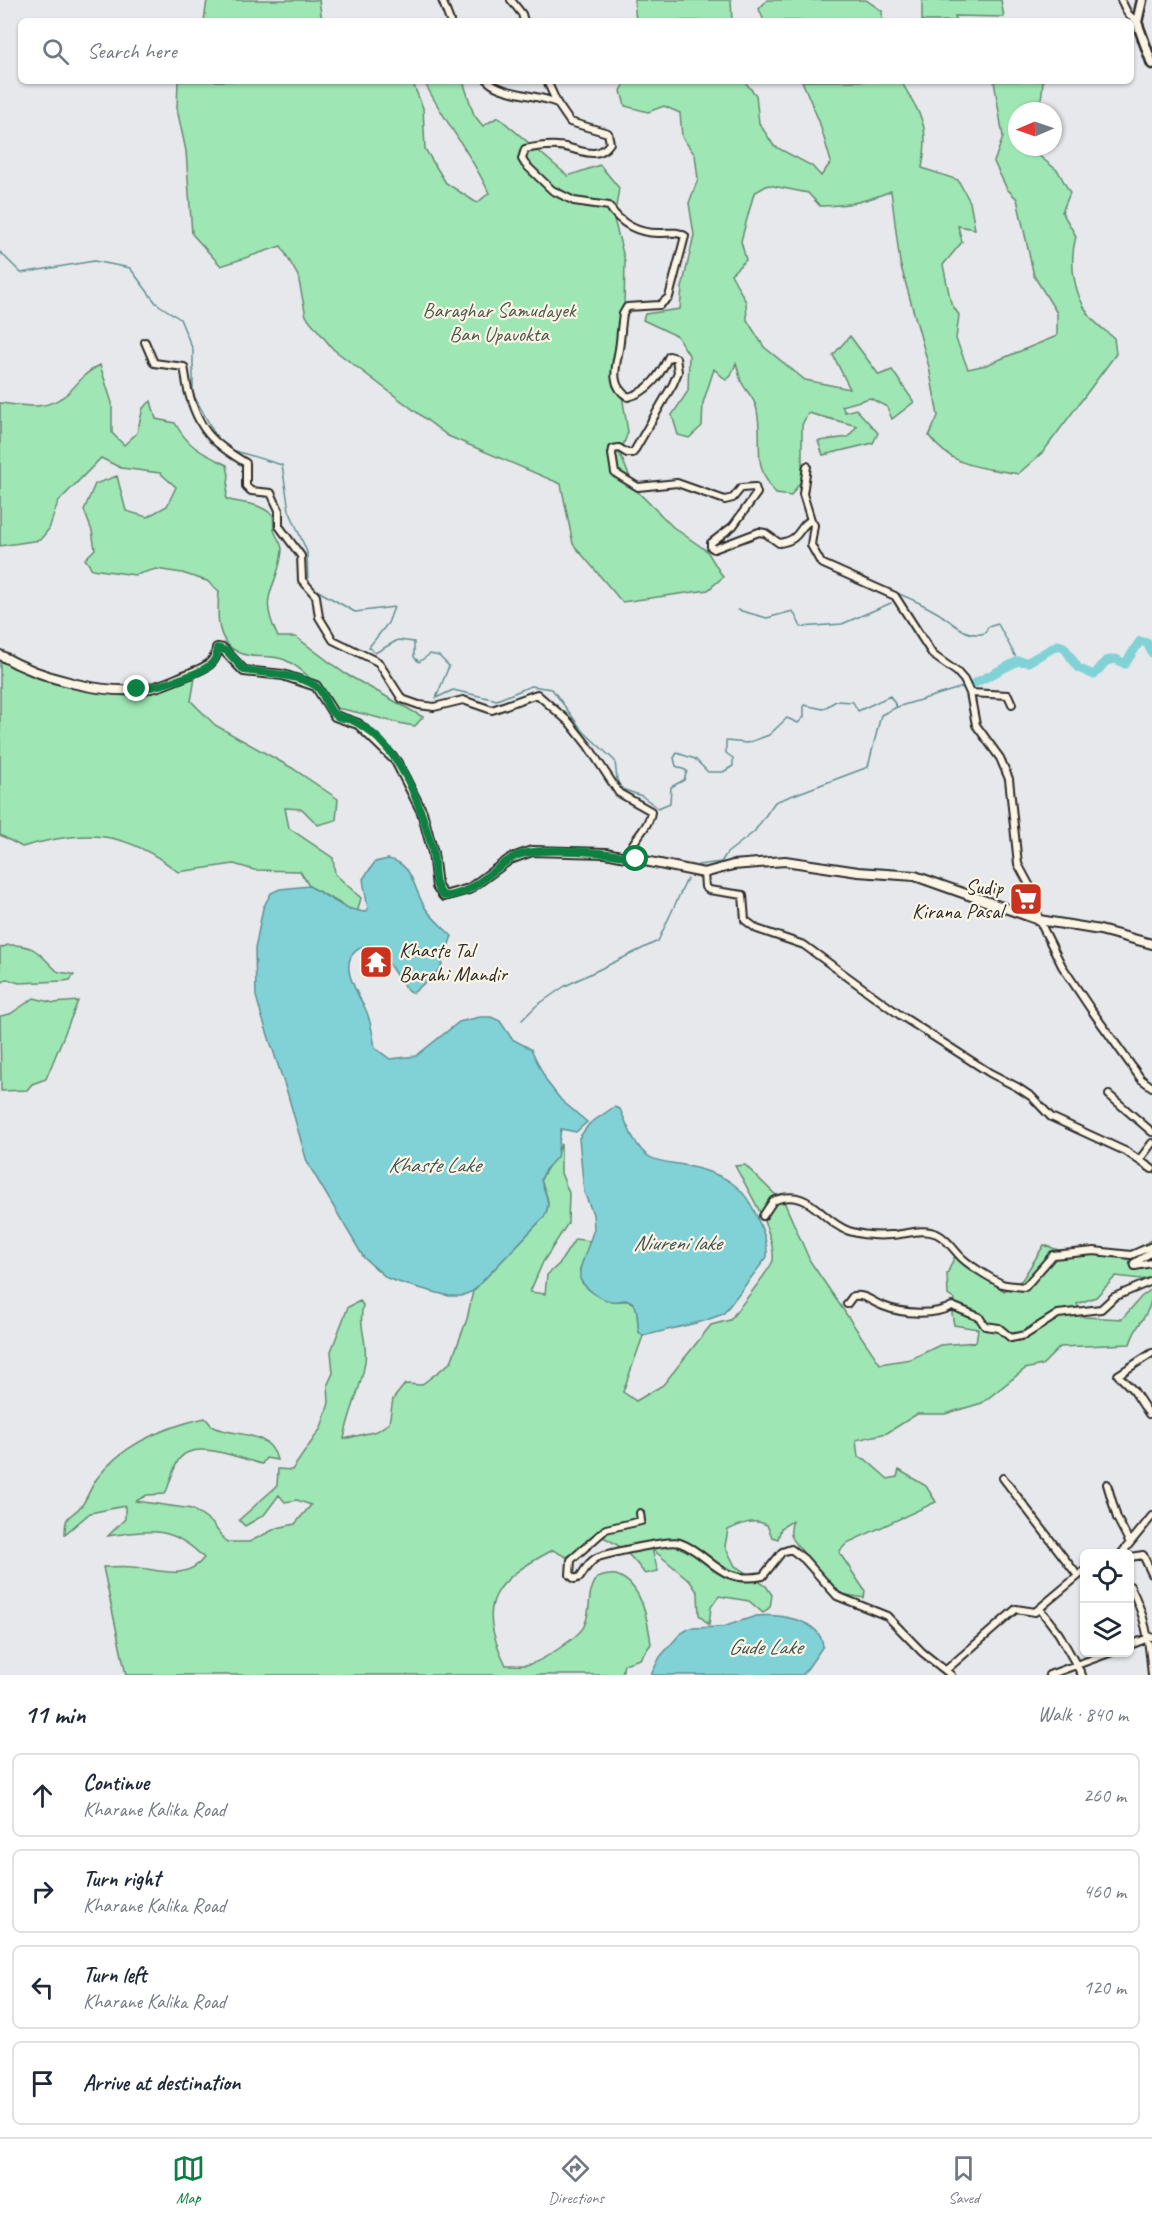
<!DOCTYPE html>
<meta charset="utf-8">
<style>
body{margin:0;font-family:Caveat,sans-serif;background:#f6f6f7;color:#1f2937}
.controls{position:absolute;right:18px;bottom:18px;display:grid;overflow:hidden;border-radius:9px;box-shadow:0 2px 4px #0004}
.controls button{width:54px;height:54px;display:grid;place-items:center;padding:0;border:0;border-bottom:2px solid #e0e1e3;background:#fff;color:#1f2937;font:30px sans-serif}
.compass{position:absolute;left:1008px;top:102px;width:54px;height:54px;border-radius:50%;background:#fff;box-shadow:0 2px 4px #0004;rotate:268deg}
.stop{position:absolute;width:18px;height:18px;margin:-14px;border:4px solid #0b8043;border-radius:50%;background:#fff}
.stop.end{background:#0b8043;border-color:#fff;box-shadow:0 2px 6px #0008}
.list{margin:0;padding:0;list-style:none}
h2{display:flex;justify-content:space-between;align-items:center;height:78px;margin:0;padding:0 24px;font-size:26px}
h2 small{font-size:20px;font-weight:400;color:#747a83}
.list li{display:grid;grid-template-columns:39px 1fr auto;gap:18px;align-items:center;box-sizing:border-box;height:84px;margin:0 12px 12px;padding:0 12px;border:2px solid #e0e1e3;border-radius:9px}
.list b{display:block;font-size:22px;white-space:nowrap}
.list p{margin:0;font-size:20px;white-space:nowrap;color:#747a83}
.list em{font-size:20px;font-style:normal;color:#747a83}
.icon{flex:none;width:33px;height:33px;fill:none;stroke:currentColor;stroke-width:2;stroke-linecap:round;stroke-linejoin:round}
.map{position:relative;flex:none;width:1152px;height:1675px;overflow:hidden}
.search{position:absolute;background:#fff;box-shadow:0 2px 4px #0004;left:18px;right:18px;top:18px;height:66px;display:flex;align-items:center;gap:15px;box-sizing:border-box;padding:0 21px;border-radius:9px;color:#747a83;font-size:22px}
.sheet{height:462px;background:#fff}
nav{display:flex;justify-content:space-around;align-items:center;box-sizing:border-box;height:84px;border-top:2px solid #e0e1e3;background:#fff;font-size:16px;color:#747a83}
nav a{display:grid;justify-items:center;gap:3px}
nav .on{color:#0b8043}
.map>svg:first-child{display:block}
.green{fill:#9ee6b4;stroke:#648870;stroke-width:1.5}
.water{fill:#81d2d7;stroke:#5f8f92;stroke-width:1.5}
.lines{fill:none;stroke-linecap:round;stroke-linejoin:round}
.stream{stroke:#5f8f92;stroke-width:1.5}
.river{stroke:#81d2d7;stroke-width:9}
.minor-casing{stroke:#2b2b2b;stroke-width:10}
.tertiary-casing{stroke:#2b2b2b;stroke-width:12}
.secondary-casing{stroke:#2b2b2b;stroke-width:13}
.minor{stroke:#fcf5e5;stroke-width:6}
.tertiary{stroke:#fcf5e5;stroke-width:8}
.secondary{stroke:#fcf5e5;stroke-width:8}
.route{stroke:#0b8043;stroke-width:8}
.labels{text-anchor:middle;stroke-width:4.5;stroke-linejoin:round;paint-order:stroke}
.park-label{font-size:21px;fill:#485a4d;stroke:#fcf5e5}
.poi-label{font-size:21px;fill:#2b2b2b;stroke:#fcf5e5;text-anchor:end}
.water-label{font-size:22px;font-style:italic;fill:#405556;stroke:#fcf5e5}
</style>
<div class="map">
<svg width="1152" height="1675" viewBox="0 0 1152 1675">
<rect width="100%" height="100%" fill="#e7e8eb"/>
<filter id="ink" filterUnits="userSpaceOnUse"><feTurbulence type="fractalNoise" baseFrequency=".0167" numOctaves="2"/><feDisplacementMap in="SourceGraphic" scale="12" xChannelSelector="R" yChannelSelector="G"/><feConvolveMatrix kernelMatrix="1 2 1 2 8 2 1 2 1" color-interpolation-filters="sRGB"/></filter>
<g filter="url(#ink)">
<path class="green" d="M207 0H319L322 21H204Z
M634 0H731L732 21H636Z
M767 0H866L882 11V21H764L759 9Z
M922 0H1001L1004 17 955 16 956 21H922Z
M178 81H412L423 108 425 149 446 183 477 203 489 193C471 153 443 120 424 81H463L474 115 483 126 498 117 568 176 600 165 619 188 614 219 625 261 624 309 617 364 628 432 620 454 635 489 673 527 707 551 723 577 708 590 622 602 573 544 561 484 448 436 333 349 306 316 298 276 281 246 221 266 192 234 186 151 177 109Z
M626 81H744L756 95 759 123 774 146 812 166 821 176 831 162 819 121 802 81H901C922 118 930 124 922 168L958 180 970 202 975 229 958 226 962 242 943 265 951 303 959 315 956 339 968 369 986 365 1057 336V313L1034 276 1017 199 1007 189 994 162 1003 137 994 81H1043L1040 111H1017V147H1034L1033 151 1058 171 1070 193 1062 212 1076 236C1069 262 1073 292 1089 315 1095 324 1106 331 1114 338L1116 354 1043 452 1018 474C981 467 953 468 929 436L938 416 929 367 900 263 891 191C867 201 847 206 820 206L808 193 768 185 754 193 741 241 746 260 731 274 746 302 747 320 764 347 805 380 850 389 833 355 850 336 879 375 892 370 914 402 892 419 887 407 870 398 842 406 845 412 856 409 878 433 873 443 823 455 818 441 848 437 857 426 808 413 802 425V479L791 496 776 494C750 461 764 447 757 410 755 398 746 392 741 381 739 376 738 369 736 363L731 376 726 380 714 369 703 403 702 426 689 438 678 435 672 415 688 391 689 355 677 336 643 320 645 314 680 309 682 288 694 235 689 203 698 179 695 155 682 137 680 113 664 106 648 112 625 106 621 91Z
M100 365 112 403V433L124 445 137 433 143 408 151 401 156 419 175 423C189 448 202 453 227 465L229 476 226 499C246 505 256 501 273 515 274 520 273 525 274 529 275 537 283 543 282 551 278 591 256 592 278 637H296L344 673 423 717 415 726C387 722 363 712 335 708 320 691 306 669 285 660 271 654 256 659 243 654 215 645 217 616 219 591L207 581 182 573 156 569 135 575 92 569 85 559 95 549 92 531 84 510 95 484 117 476 126 511 147 517 167 506 176 487 160 473 121 468 101 458 58 502 49 529 40 540 0 546V403C25 406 48 411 68 393 83 379 80 376 100 365Z
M0 660 119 695 153 693 195 678 191 701 215 725 292 768 338 799 336 820 318 825 302 809 285 808 289 828 333 858 335 874 361 898 357 913 309 886 300 871 254 870 234 864 178 872C126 830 85 829 22 847L0 835Z
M8 945C36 944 39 954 56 970 59 974 70 972 74 975L70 980 63 981 19 983 7 979 0 984V948Z
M34 998 54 1003 78 1001 46 1079 32 1084 27 1090 1 1091 0 1016 10 1014Z
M561 1144V1173L569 1193 568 1223 543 1262 530 1292 545 1294 547 1275 559 1264 575 1239 591 1241 580 1269 582 1283C591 1291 601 1300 612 1301 623 1303 627 1297 636 1306L639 1332 643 1336 623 1392 636 1401 663 1385 711 1325 730 1320C738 1309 772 1268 773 1260 776 1234 747 1188 735 1166L745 1165 785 1204 810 1261 880 1364 911 1359 940 1345 976 1342 978 1329 954 1325 952 1314 955 1300 948 1295 947 1274 955 1256 1004 1291 1022 1280 1044 1245 1072 1255 1087 1248C1116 1255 1127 1257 1152 1239V1275L1149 1280 1116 1276 1096 1297 1077 1304 1084 1317 1122 1319 1141 1297 1152 1289C1152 1316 1137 1320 1130 1344L1060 1347 1042 1365 1025 1369 982 1403 945 1414H917L887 1433 856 1440 858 1457 865 1459 888 1479 897 1477 899 1470 926 1486 936 1502 847 1543 839 1552 865 1591 864 1598 841 1594C832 1584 792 1543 791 1535 790 1531 792 1525 792 1521L781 1528 778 1539 772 1537 767 1525C754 1518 741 1524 728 1530L725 1546 735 1566 766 1586 772 1595 770 1607 763 1613 749 1601 719 1596 711 1607 709 1625 699 1615 698 1593 689 1580 652 1549 658 1571 645 1574C630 1554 619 1543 596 1534L581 1550 566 1557 553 1550C496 1580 474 1601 506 1665 514 1665 523 1666 530 1664 542 1661 579 1637 584 1626 593 1607 585 1596 597 1578 603 1576 611 1574 616 1575 642 1583 648 1621 651 1644L640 1659 624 1664 622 1675H126L103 1567C113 1567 123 1566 132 1567 158 1569 185 1582 204 1558 172 1525 151 1530 108 1536L125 1519V1506L90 1513 65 1534C65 1511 71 1519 82 1505 88 1497 91 1486 98 1477 123 1444 165 1427 205 1418 209 1421 210 1426 215 1428 237 1436 271 1431 277 1460L266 1458 262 1464C241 1459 196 1439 180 1458 173 1466 170 1485 165 1494L147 1495 136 1501 192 1509 212 1523 226 1542H249L277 1528 295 1524 311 1505 297 1500 285 1502 279 1495 264 1515 245 1526 239 1520 277 1486 278 1469 292 1470 321 1428 329 1403 328 1384 333 1373 331 1351 348 1307 360 1301 363 1305C358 1327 368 1342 365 1361 362 1388 348 1413 344 1439L377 1431 389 1423 393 1399 405 1384 421 1385 451 1362 467 1319 473 1291 544 1217C552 1202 546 1195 541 1180 546 1166 557 1158 561 1144Z"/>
<path class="water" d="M388 859C414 863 413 890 426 909 433 919 443 927 452 936L440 969 413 993 407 990C397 978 390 964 380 952 376 947 371 943 365 946 334 957 355 989 365 1008 371 1020 373 1035 375 1048L390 1059 416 1056 459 1022 480 1017H491L500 1021 512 1039 531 1049 547 1082 561 1100 587 1122 576 1132 561 1129 557 1157 545 1170 541 1180C545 1195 552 1202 544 1217L473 1291 461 1296H449L404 1284 387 1278 364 1258 307 1162 288 1095 261 1014 256 996 255 949 263 908 271 893 280 889 309 886 346 908 364 912 368 909 363 879 375 862Z
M614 1107 620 1109C627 1124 634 1146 648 1156 657 1162 673 1163 684 1165 724 1175 744 1182 759 1222 764 1233 768 1245 767 1257L723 1314 704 1321 643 1336 639 1332C637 1325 639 1310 634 1304 628 1296 619 1303 611 1301 599 1299 586 1289 580 1279V1269L594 1229 593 1214 584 1192 579 1138 589 1124Z
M756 1616C777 1614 820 1618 823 1646L803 1675H651L660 1657 680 1634 690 1628 723 1627Z"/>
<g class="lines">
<path class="stream" d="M0 252 21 273 94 261 130 268 156 303 180 319 193 350V394L217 438
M232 450 282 465 289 510 307 552 308 583
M313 588 355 612 394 607 388 623 369 647 375 653 398 640 414 642V657L419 662 430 654 439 656 449 666 436 698 453 690 497 700 531 686 552 689 582 730 615 761 617 780 622 789 642 796 658 808 670 803 671 787 684 780 687 771 676 766 674 758 677 753 695 759 708 772H723L733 766V758L726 753V741L747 743 769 735 787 718 798 723 804 717V705L823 709 836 701 853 702 858 711 890 696 897 707 963 687
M899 594C912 599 926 606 938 613 953 622 966 639 985 633L988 627 998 624 1018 661
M738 610 767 618 793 611 801 627 842 624 891 603
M698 865 721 862 727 853 754 832 775 802 868 767 881 715 897 707
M522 1020 536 1006 565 986 658 941 687 879"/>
<path class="river" d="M973 684 1018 661 1028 662 1058 645 1064 647 1078 668 1094 675 1106 661 1116 659 1125 664 1140 641 1147 643 1152 653"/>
<defs>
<path id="minor" d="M442 0 450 21
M511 0 522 14 524 21
M1121 0 1128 14 1137 22
M488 81C503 95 536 94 557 103L547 81
M557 103 570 122 608 133 610 143C597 163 577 147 558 146 547 145 535 147 525 149L522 159 525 164 552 190 574 201 609 206C620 224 639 234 661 233 670 233 677 231 685 236L669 297 660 305 627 307 623 314C621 326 621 337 619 349 616 367 609 385 628 397 649 392 660 375 669 356L676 358 678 372 673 384 633 453H627L619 448 613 449 612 454 615 473 638 487 677 483 725 500 733 498 741 488 755 487 757 493 733 526 711 543V547L714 549 759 532 765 533 779 543C802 540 797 527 811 520L814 525 811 545 821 563 895 596 933 655 957 672 964 680 970 693 976 725 1000 758 1009 779 1018 864 1032 890 1039 920 1062 966 1090 1008 1141 1079 1152 1087
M145 342 154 363 184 367C186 375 186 382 188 390 198 429 212 443 246 463V486L251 491 271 493 279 510V526L301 556 302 580 316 596 319 617 333 640 378 662 402 699 419 705 434 707 463 700 492 710 537 694 569 722 588 746 619 793 651 811C650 828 631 840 627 856
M807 466 803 494 811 520
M970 693 1008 695 1012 704
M704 873 705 887 709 890 743 895 745 920 757 929 804 945 900 1015 990 1073 1017 1087 1032 1097 1051 1117 1127 1152 1152 1169
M1109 1095 1152 1132
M1140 1159 1152 1143
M763 1216 773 1201C811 1186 819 1221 849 1231 862 1235 878 1236 891 1235 906 1235 921 1227 937 1234 949 1240 954 1251 963 1259 972 1267 992 1279 1002 1284 1008 1286 1018 1286 1025 1287L1053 1255 1094 1251 1131 1255 1152 1246
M1152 1252 1134 1263 1135 1266 1152 1263
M847 1304 853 1296C865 1294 872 1302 883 1306 903 1314 934 1316 952 1306L979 1317 985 1326 999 1328 1011 1338 1025 1335 1058 1314 1101 1309 1114 1297 1152 1281
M1149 1414 1134 1391 1118 1375 1152 1353
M1003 1478 1078 1576
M1107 1484 1117 1518 1130 1543
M640 1513 641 1521 606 1529 571 1560 570 1575 575 1579 580 1577C585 1570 589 1561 598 1557 611 1553 670 1539 680 1543 711 1554 718 1585 763 1576L782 1552 791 1549 804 1559 837 1596 887 1616 922 1652 951 1675
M1121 1554 1152 1516
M1130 1557 1143 1555 1152 1574
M1130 1586C1146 1617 1149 1640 1152 1675
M1040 1609 1059 1634 1082 1675
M1130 1645 1151 1637
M946 1670 1016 1609 1035 1612 1084 1571
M1049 1675 1112 1652"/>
<path id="tertiary" d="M0 655C40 678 109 698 155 687 167 684 178 678 189 674 203 668 216 665 217 648L223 649 244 671 283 675 316 686 335 716 358 724 396 761 422 812 433 853 437 887 444 896 469 889 510 859 532 851 606 853 704 873 733 865 785 861 858 872 915 876 1039 920 1100 930 1152 944"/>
<path id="secondary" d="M1142 0 1137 22 1152 64"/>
</defs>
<use href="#minor" class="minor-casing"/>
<use href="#tertiary" class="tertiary-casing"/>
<use href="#secondary" class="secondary-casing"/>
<use href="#minor" class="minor"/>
<use href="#tertiary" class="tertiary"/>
<use href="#secondary" class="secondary"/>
</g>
</g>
<g class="lines" filter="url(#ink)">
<path class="route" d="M137 689C153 688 203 675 213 662 216 658 217 653 217 648L227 651 244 670C263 673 307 675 319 689 326 697 327 711 337 716 342 719 349 718 354 721 401 746 419 801 432 848 436 862 431 887 444 896 473 896 491 868 516 856 538 846 612 852 636 859"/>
</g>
<defs>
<symbol id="supermarket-square" viewBox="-11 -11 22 22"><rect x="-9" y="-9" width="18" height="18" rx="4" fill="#c8321e" stroke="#fcf5e5"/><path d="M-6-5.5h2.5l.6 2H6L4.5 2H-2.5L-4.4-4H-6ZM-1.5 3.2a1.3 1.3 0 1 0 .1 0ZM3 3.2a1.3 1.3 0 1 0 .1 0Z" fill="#fff"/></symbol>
<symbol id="temple-square" viewBox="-11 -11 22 22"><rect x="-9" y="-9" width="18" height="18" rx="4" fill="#c8321e" stroke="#fcf5e5"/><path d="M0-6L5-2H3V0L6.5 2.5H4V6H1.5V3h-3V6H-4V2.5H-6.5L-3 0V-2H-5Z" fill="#fff"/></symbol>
</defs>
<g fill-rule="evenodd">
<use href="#supermarket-square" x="1007" y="880" width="38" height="38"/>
<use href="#temple-square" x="357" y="943" width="38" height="38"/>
</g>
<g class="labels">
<g class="park-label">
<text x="499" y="317">Baraghar Samudayek<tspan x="499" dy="24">Ban Upavokta</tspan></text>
</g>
<g class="poi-label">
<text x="1003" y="894">Sudip<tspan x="1003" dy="24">Kirana Pasal</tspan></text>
<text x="399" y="957" text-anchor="start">Khaste Tal<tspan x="399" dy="24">Barahi Mandir</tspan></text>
</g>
<g class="water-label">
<text x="434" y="1172">Khaste Lake</text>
<text x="677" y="1250">Niureni lake</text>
<text x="765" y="1654">Gude Lake</text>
</g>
</g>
</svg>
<div class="controls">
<button><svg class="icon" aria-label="locate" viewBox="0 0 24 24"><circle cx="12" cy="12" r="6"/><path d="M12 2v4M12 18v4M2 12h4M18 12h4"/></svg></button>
<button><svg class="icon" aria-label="layers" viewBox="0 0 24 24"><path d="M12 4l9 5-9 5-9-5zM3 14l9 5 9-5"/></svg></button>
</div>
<svg class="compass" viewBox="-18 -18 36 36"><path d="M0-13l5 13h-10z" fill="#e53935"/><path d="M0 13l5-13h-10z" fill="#747a83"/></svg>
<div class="stop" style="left:636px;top:859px"></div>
<div class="stop end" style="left:137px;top:689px"></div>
<div class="search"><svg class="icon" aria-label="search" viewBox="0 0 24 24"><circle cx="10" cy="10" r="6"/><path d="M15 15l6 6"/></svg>Search here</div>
</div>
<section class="sheet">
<h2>11 min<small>Walk · 840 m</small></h2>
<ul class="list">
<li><svg class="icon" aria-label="ahead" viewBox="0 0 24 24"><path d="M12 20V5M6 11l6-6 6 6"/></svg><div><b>Continue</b><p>Kharane Kalika Road</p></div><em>260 m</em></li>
<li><svg class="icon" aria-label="right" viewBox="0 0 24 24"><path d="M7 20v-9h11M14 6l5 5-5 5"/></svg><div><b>Turn right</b><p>Kharane Kalika Road</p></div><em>460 m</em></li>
<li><svg class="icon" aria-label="left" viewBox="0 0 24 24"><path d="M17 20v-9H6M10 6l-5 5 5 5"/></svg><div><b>Turn left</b><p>Kharane Kalika Road</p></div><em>120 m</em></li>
<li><svg class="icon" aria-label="arrive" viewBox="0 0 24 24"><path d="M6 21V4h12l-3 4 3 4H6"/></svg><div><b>Arrive at destination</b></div></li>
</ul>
</section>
<nav>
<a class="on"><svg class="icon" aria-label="map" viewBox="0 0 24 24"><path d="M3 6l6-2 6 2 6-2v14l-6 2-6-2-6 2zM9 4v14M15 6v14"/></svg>Map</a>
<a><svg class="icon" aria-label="directions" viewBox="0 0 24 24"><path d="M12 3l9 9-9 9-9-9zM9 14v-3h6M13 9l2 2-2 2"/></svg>Directions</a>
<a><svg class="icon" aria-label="saved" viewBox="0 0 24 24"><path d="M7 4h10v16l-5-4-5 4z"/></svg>Saved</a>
</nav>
